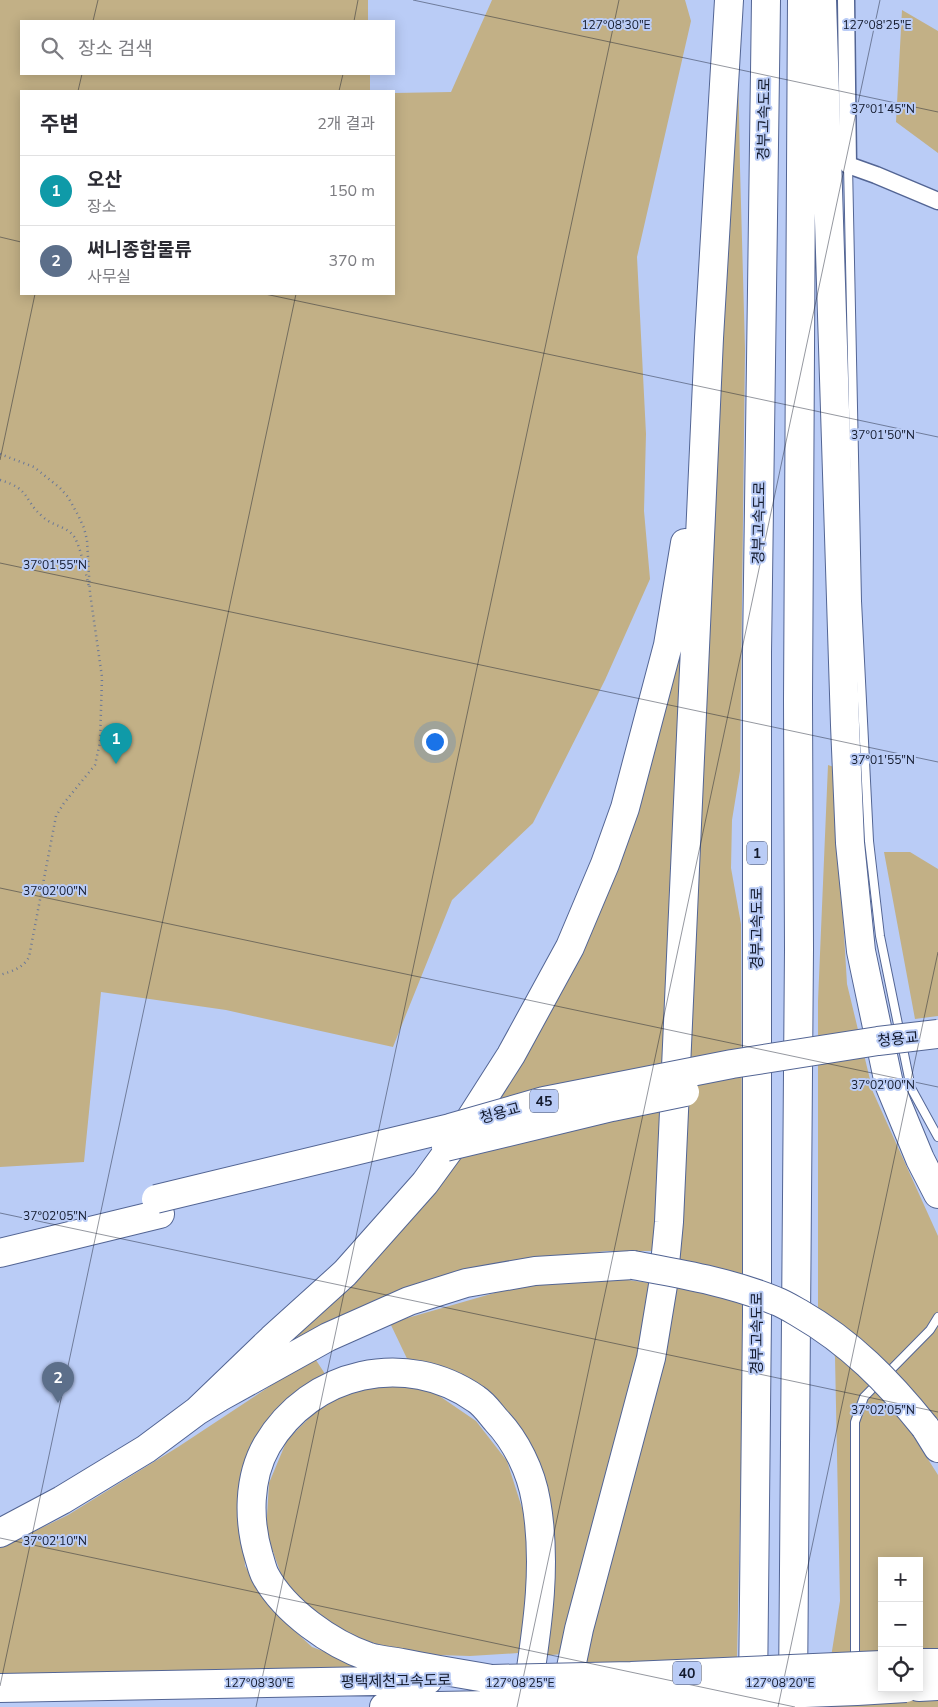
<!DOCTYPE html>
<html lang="ko">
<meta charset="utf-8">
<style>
body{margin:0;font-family:"Nunito Sans","Noto Sans KR",sans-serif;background:#f2f2f3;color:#2b2b33}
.controls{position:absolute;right:15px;bottom:15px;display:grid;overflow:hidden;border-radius:0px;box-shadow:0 2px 12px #0003}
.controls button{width:45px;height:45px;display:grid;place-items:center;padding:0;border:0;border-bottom:1px solid #e1e1e2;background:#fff;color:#2b2b33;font:25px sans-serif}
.you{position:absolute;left:434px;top:741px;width:18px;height:18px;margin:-12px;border:4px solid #fff;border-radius:50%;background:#1a73e8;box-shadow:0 0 0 8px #1a73e833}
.badge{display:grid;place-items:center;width:32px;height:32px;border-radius:50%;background:#0b8043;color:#fff;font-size:16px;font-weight:700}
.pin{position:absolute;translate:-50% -41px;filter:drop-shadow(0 1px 2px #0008)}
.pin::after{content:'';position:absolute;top:26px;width:18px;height:15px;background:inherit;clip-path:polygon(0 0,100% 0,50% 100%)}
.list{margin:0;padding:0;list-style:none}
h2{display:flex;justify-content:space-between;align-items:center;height:65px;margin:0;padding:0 20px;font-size:21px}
h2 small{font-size:16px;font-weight:400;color:#7c7c81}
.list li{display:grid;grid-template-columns:32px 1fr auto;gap:15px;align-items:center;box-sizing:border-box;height:70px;padding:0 20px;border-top:1px solid #e1e1e2}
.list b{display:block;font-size:19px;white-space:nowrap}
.list p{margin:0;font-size:16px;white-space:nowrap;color:#7c7c81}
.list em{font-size:16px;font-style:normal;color:#7c7c81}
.icon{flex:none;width:28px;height:28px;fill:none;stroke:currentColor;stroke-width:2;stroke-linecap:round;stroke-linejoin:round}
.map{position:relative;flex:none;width:938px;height:1707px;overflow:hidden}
.search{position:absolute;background:#fff;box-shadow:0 2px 12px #0003;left:20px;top:20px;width:375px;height:55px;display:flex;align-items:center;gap:12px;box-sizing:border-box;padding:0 18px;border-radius:0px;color:#7c7c81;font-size:19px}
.panel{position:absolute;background:#fff;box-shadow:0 2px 12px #0003;left:20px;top:90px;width:375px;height:205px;border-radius:0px}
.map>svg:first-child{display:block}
.green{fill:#c2b086;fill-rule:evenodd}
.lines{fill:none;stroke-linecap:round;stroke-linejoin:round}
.lane-casing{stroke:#536594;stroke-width:10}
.street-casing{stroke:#536594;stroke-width:19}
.highway-casing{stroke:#536594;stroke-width:30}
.path{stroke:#6b7897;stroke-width:2.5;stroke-dasharray:1 4;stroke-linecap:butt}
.lane{stroke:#fff;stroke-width:8}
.street{stroke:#fff;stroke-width:16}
.highway{stroke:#fff;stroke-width:28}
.highway-bridge-casing{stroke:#536594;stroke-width:30;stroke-linecap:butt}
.highway-bridge{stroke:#fff;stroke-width:28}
.ticks{fill:none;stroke:#131a2d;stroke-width:1;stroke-opacity:0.45}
.labels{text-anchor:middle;stroke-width:4;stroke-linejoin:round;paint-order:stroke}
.shield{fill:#baccf6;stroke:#454f69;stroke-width:1}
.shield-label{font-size:14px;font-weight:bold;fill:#131a2d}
.street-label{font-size:15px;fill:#131a2d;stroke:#baccf6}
.ticks-label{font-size:12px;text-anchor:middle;fill:#131a2d;stroke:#baccf6;stroke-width:4;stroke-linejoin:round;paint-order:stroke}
</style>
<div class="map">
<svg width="938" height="1707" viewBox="0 0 938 1707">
<rect width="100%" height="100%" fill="#baccf6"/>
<path class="green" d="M0 0H368V21H21V74H370V91H21V294H394V93L451 92 492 0H685L691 21 637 257 646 434 644 511 650 579 605 680 533 823 452 900 393 1047 226 1010 101 992 84 1162 0 1167Z
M737 8 740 167 745 349 740 771 732 820 731 868 741 924 743 1371 736 1707H573L643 1423Z
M902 10 938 31V153L896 122Z
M685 625 655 1251H607L533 1259 281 1351 278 1345 357 1269 542 1015Z
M828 765 834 767 847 984 873 1092 938 1236V1430L933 1423 912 1434 938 1475V1707H823L840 1601 835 1357 818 1310V1001ZM882 1561H919V1688H882Z
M884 852H910L938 869V1016L915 1019Z
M588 1279 628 1280 650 1283 641 1359 563 1654 538 1656 547 1585 500 1412 411 1367 390 1323 515 1287Z
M314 1357 329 1380 241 1501 245 1566 272 1610 312 1647 372 1669 0 1675V1548L68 1515 178 1447Z
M399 1384 435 1393 476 1421 507 1461 523 1511 529 1559 525 1624 518 1653 470 1656 439 1655 401 1650 361 1640 336 1627 307 1609 282 1577 266 1532 269 1483 287 1440 316 1411 341 1397 365 1389Z"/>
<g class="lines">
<defs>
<path id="lane" d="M848 165 857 601 869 841 880 936 911 1088 938 1137
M855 1663V1422L864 1397 930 1330 938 1317"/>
<path id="street" d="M846 0 848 165 876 175 938 201"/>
<path id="highway" d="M822 0 845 725 850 843 861 951 889 1084 920 1159 938 1194
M0 1253 160 1214
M197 1411 272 1339 345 1273 425 1183 460 1135 511 1055 570 947 605 864 625 808 668 645 685 543
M925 1427 938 1448
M0 1533 62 1500 146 1449 197 1411 220 1397 328 1337 409 1301 466 1283 535 1271 633 1265
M919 1663H938
M492 1679C462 1674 432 1669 402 1663 391 1661 379 1660 369 1657 331 1644 284 1611 265 1575 262 1569 261 1563 259 1557 248 1521 248 1478 267 1445 311 1371 406 1350 476 1399 484 1404 490 1413 496 1420 516 1441 531 1471 536 1501 548 1568 536 1635 526 1702
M919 1687 938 1686
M0 1688 428 1680
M753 1693 757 1315V652L766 0
M793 1693 799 949 798 700 802 0
M564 1701 579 1629 651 1358 663 1285 669 1222 709 338 729 0
M384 1707 492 1705"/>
</defs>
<use href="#lane" class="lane-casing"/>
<use href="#street" class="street-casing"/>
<use href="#highway" class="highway-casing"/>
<path class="path" d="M0 454 34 467 60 488 68 497 78 515 84 528 87 540 90 593 102 677 100 742 95 765 64 803 56 816 29 957C22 969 12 971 0 975
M0 480C31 489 23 500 43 517 52 526 68 526 75 538 82 552 85 571 89 587"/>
<use href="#lane" class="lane"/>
<use href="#street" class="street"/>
<use href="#highway" class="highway"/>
<defs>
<path id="highway-bridge" d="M446 1147 612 1107 685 1092
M156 1199 450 1128 544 1101 732 1064 878 1041 938 1034
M633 1265C681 1274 730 1282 776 1301 784 1304 792 1309 799 1313 851 1343 888 1381 925 1427
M492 1679 631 1676 882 1665
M492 1705 857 1691 906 1688"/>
</defs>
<use href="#highway-bridge" class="highway-bridge-casing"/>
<use href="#highway-bridge" class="highway-bridge"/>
</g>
<path class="ticks" d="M413 0 938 112M93 21 98 0M354 21 358 0M78 91 82 74M339 91 343 74M0 237 21 242M265 294 938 437M0 460 35 294M0 563 938 762M0 888 938 1087M0 1213 938 1412M0 1538 795 1707M0 1686 296 294M256 1707 619 0M517 1707 880 0M778 1707 938 952"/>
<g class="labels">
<g class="shield">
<rect x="747" y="841.5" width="20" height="23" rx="4"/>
<rect x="530" y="1089.5" width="28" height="23" rx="4"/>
<rect x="673" y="1661.5" width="28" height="23" rx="4"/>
</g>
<g class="shield-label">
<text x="757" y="858">1</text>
<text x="544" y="1106">45</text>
<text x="687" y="1678">40</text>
</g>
<g class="street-label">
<text transform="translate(764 119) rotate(-89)" y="5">경부고속도로</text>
<text transform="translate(759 523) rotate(-89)" y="5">경부고속도로</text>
<text transform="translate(757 928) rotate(-90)" y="5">경부고속도로</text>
<text transform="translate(898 1039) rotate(-6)" y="5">청용교</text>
<text transform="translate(500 1113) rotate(-16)" y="5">청용교</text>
<text transform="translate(757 1333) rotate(-90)" y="5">경부고속도로</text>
<text transform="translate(396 1681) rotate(-1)" y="5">평택제천고속도로</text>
</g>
</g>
<g class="ticks-label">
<text x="616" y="29">127°08'30"E</text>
<text x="877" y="29">127°08'25"E</text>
<text x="883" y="113">37°01'45"N</text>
<text x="883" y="439">37°01'50"N</text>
<text x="55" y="569">37°01'55"N</text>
<text x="883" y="764">37°01'55"N</text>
<text x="55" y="895">37°02'00"N</text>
<text x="883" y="1089">37°02'00"N</text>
<text x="55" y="1220">37°02'05"N</text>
<text x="883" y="1414">37°02'05"N</text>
<text x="55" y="1545">37°02'10"N</text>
<text x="259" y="1687">127°08'30"E</text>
<text x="520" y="1687">127°08'25"E</text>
<text x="780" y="1687">127°08'20"E</text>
</g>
</svg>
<div class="controls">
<button>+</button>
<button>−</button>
<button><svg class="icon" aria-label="locate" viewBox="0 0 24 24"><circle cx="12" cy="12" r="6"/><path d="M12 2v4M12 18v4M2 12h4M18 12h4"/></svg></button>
</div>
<div class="you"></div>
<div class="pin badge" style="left:116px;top:764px;background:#0f9aa8">1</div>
<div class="pin badge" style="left:58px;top:1403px;background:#5c6f8a">2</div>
<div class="search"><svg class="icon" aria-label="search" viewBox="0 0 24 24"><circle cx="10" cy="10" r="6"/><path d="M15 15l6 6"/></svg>장소 검색</div>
<section class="panel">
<h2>주변<small>2개 결과</small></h2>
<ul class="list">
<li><span class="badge" style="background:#0f9aa8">1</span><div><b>오산</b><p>장소</p></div><em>150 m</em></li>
<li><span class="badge" style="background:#5c6f8a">2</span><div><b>써니종합물류</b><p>사무실</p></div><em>370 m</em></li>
</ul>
</section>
</div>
